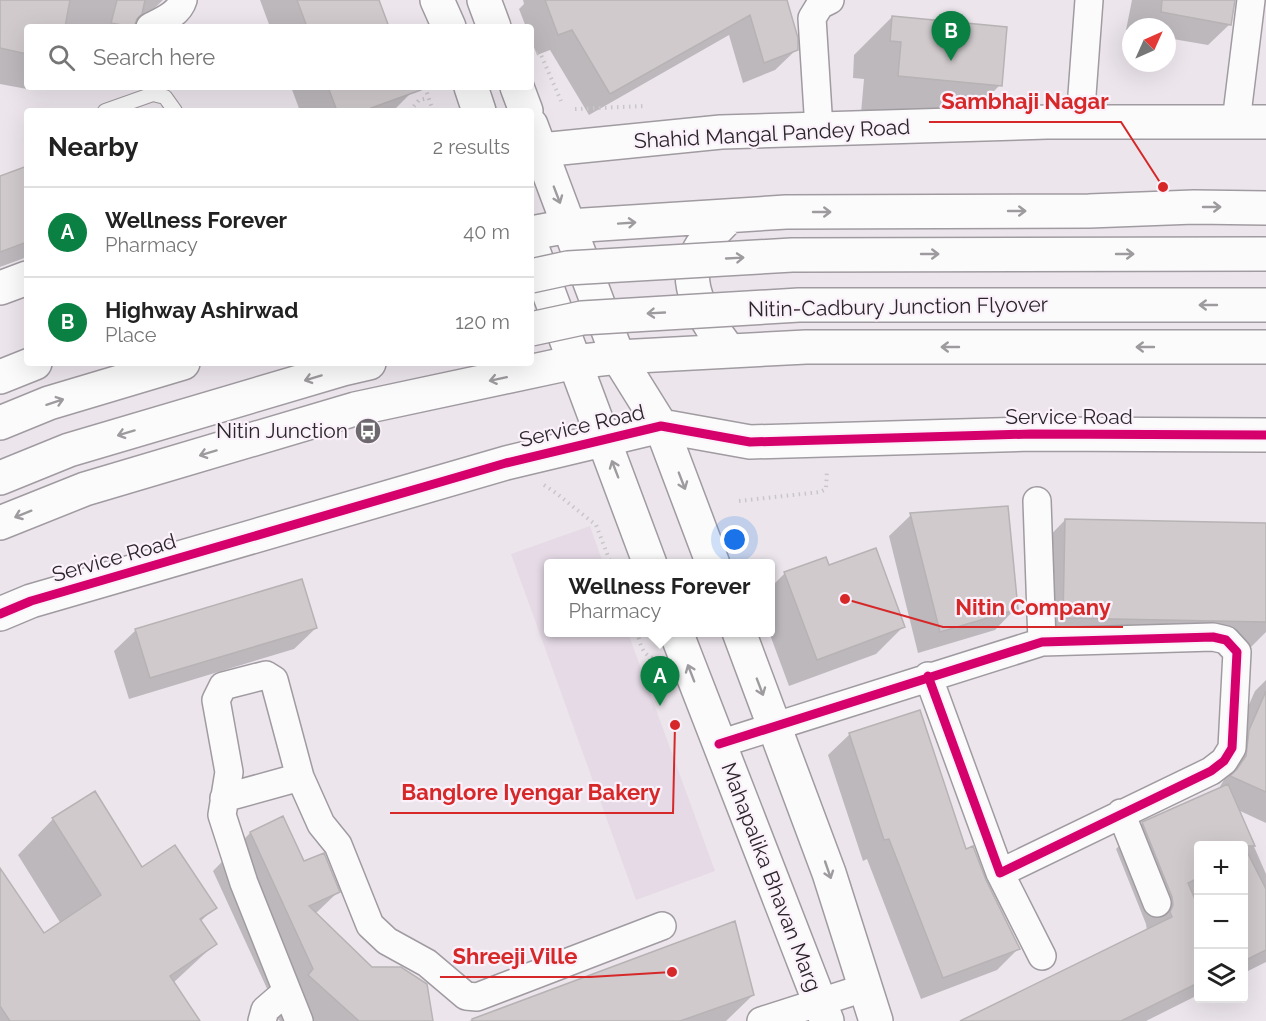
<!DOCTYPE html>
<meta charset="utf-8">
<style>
body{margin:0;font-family:Raleway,sans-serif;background:#f2f2f2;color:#222}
.controls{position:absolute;right:18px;bottom:18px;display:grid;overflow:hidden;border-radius:6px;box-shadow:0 6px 24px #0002}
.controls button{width:54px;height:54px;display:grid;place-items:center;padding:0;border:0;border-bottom:2px solid #e0e0e0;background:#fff;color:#222;font:30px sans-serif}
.compass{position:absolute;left:1122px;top:18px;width:54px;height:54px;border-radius:50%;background:#fff;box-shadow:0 6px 24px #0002;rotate:45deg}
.you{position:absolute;left:735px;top:540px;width:21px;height:21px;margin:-15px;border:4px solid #fff;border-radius:50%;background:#1a73e8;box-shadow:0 0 0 9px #1a73e833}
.badge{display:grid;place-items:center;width:39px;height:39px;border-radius:50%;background:#0b8043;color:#fff;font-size:20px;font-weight:700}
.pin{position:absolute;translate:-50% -50px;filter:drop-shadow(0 2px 3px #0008)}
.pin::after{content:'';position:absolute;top:32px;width:21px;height:18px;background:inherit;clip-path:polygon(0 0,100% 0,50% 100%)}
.popup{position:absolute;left:544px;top:559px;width:231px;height:78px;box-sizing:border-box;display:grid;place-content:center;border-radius:6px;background:#fff;filter:drop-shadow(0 2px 4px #0005);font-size:20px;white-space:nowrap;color:#767676}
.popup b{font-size:22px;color:#222}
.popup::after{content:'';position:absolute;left:50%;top:100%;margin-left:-12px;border:12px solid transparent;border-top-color:#fff}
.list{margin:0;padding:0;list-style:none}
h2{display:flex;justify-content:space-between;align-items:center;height:78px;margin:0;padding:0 24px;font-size:26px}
h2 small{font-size:20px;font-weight:400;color:#767676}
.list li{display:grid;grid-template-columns:39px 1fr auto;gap:18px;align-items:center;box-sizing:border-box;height:90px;padding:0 24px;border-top:2px solid #e0e0e0}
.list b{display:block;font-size:22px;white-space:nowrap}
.list p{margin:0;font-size:20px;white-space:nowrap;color:#767676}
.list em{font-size:20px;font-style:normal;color:#767676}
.icon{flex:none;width:33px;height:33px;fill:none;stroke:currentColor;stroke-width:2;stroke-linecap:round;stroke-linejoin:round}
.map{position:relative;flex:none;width:1266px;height:1021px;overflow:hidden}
.search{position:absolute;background:#fff;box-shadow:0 6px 24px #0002;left:24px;top:24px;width:510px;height:66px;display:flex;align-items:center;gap:15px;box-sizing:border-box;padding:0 21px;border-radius:6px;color:#767676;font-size:22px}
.panel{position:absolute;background:#fff;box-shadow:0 6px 24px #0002;left:24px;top:108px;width:510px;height:258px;border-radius:6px}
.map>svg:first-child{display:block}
.built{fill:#e5dae6}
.shadow{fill:#0003}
.building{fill:#d0cacd;stroke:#b7b2b4;stroke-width:1.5}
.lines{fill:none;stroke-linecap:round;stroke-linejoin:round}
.lane-casing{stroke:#a09ba0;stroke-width:16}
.street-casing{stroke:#a09ba0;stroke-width:30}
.secondary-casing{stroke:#a09ba0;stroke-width:36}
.highway-casing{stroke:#a09ba0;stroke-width:36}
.path{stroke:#c8c6c8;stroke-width:4;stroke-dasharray:1.5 4.5;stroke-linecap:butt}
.lane{stroke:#fcfbfc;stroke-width:14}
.street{stroke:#fcfbfc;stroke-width:27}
.secondary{stroke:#fcfbfc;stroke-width:33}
.highway{stroke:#fcfbfc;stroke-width:33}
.highway-bridge-casing{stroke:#a09ba0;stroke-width:36;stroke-linecap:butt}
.highway-bridge{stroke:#fcfbfc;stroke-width:33}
.cycleway-casing{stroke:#fbf1fb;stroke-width:13}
.cycleway{stroke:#d6006c;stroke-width:9}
.oneway{stroke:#9e9b9e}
.labels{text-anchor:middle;stroke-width:4.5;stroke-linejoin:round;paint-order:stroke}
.street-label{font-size:21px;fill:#2a262a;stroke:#fbf1fb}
.poi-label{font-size:21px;fill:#2a262a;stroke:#fbf1fb;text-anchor:end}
.leader{fill:none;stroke:#d62828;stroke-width:2}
.callout-dot{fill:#d62828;stroke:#fbf1fb;stroke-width:2}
.callout-label{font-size:22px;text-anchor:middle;font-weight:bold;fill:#d62828;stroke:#fbf1fb;stroke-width:4.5;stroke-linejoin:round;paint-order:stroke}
</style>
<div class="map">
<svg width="1266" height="1021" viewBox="0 0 1266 1021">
<rect width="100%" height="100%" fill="#ece6ec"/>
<path class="built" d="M590 526 603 563 549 564V632L628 633 715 871 636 900 511 554Z"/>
<path class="shadow" d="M0 0H163L135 27H27V87H29L27 89 0 84Z
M260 0H377L387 27H270Z
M523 0H787L786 2 797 49 775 70 743 83 729 35 589 115 550 50 537 55 531 40V27H526L519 9 524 4Z
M1132 0H1234L1230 24 1208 45 1167 38V27H1131V31L1126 30Z
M892 17 1000 85 962 123 861 113 864 79 853 78 854 55Z
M291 87H409L411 93 393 111H300Z
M27 168V257L0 267V178Z
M911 515 1016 608 995 630 918 653 889 536Z
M1065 520 1266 525V632L1249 649 1036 645 1038 548Z
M828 567 904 626 876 654 789 686 769 632H771V587L785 573Z
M316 628 294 649 129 699 114 651 136 630Z
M1266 680V823L1238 810 1266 874V962L1244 973V846H1198V995L1146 1021H975L1147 931 1146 924 1116 849 1142 823 1218 790 1225 778 1228 752 1255 691Z
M850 734 965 851 985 881 1018 949 997 970 921 999 867 859 863 861 828 755Z
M283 818 304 863 338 892 315 914 372 968 432 1021H280L271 1013 276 1008 213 871 250 833Z
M53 819 215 907 200 922 215 944 173 983 198 1021H0V871L44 935 61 924 18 855Z
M734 923 753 995 726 1021H469Z"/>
<path class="building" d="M0 0H70L65 27H27V54L0 48Z
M117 0H145L142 14 137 19 134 27 111 23Z
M297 0H379L389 27H307Z
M545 0H787L798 38V50L764 63 750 15 610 94 572 30 558 35Z
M1162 0H1235L1231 25 1161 12Z
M892 16 1007 27 1002 86 898 76 901 42 890 41Z
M328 87H421V90L363 111H337Z
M27 166V242L0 252V176Z
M1008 506 1018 609 940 632 910 513Z
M1065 519 1266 523V622L1063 618Z
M876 548 905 627 817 660 784 572 826 557 829 565Z
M302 579 317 628 150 678 135 629Z
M1266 691V792L1230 776 1237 769 1246 756 1249 730Z
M920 710 966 849 973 846 986 880 1020 949 943 978 889 839 884 840 849 733Z
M1228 784 1255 846H1198V878L1188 883 1198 906V983L1121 1021H960L1172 917 1170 912 1173 905 1172 897 1142 822Z
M95 791 142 867 175 845 217 908 200 919 217 944 170 976 200 1021H10L0 1006V868L44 933 101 895 52 818Z
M283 816 304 861 324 853 340 892 309 906 372 967H401L427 984 433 1021H359L308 975 313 969 250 832Z
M1244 846 1266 889V950L1244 961Z
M735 921 754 995 680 1021H472V1019Z"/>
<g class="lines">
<defs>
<path id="lane" d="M105 111 153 94 165 97 175 111"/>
<path id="street" d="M150 27C162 21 179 14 183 0
M1080 122 1089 0
M1236 122 1251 0
M819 129 812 18 820 5 830 0
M1037 501 1042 642
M719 744 1042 642 1213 637 1226 640 1237 652 1232 748 1224 761 1211 771 1000 873 928 676
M300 777 321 824 338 845 370 925 387 941 427 963 466 996 477 997 662 926
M224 798 300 777 274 680 266 675 223 686 216 700 229 772 222 815 244 883 299 1021
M1121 813 1157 903
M1000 873 1042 956
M262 1021 265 1010 287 991
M761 1021 864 988"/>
<path id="secondary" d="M437 0 449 27
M484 0 494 27
M471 87 479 111
M517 87 526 111
M531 125 618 357 661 426 713 564
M531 151 721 132 1047 122H1266
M531 245 650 564
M0 288 27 278
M0 614 31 601 506 463 661 426 750 442 1031 434 1266 435
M676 632 827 1021
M739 632 829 873 876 1021"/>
<path id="highway" d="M531 233 569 226 786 212 1089 211 1194 207 1266 208
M729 351C708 323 677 283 701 247 709 236 720 226 729 216
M0 377 35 363
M0 423 49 403 183 363
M0 478 69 450 343 369 369 363
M0 523 85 489 355 409 575 362 618 357 806 347H1266"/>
</defs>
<use href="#lane" class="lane-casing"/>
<use href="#street" class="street-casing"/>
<use href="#secondary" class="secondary-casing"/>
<use href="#highway" class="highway-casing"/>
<path class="path" d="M531 55 539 53 541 55 561 101
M425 87 433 111
M575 109 644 106
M410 111 419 100 428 98
M544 485 556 493 596 525 611 564
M739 501 820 492 826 489 827 470
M637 632C640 642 642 655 653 658"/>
<use href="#lane" class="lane"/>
<use href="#street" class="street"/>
<use href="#secondary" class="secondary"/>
<use href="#highway" class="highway"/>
<defs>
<path id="highway-bridge" d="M531 276 568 268 792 255 1266 254
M531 329 582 318 799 305H1266"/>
</defs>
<use href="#highway-bridge" class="highway-bridge-casing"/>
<use href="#highway-bridge" class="highway-bridge"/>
<defs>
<path id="cycleway" d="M0 614 31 601 506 463 661 426 750 442 1031 434 1266 435
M719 744 1042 642 1213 637 1226 640 1237 652 1232 748 1224 761 1211 771 1000 873 928 676"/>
</defs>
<use href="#cycleway" class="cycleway-casing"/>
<use href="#cycleway" class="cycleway"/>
</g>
<defs><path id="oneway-shaft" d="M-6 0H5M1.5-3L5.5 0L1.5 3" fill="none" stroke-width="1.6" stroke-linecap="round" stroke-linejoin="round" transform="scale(1.5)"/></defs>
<g class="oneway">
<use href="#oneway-shaft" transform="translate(557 195) rotate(69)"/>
<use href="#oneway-shaft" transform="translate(1212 207)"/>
<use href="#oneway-shaft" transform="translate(1017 211)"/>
<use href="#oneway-shaft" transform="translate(822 212)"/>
<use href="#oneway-shaft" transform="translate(627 223) rotate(-4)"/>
<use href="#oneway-shaft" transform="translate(930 254)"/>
<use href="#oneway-shaft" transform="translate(1125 254)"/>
<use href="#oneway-shaft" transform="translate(735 258) rotate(-3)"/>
<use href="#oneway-shaft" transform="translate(1208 305) rotate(-180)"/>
<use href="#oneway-shaft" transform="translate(656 313) rotate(177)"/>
<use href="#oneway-shaft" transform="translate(950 347) rotate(180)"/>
<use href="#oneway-shaft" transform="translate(1145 347) rotate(-180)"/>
<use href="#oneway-shaft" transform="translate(313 378) rotate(163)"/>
<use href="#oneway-shaft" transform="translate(498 379) rotate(168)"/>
<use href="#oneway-shaft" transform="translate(55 402) rotate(-18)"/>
<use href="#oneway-shaft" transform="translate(126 433) rotate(163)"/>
<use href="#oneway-shaft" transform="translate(208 453) rotate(163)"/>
<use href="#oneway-shaft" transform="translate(615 469) rotate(-111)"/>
<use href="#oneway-shaft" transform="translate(682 481) rotate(69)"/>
<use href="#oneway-shaft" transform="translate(23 514) rotate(158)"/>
<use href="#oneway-shaft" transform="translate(691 673) rotate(-111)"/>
<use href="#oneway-shaft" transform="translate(760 687) rotate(69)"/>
<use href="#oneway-shaft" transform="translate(828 870) rotate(71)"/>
</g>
<defs>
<symbol id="bus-disc" viewBox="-11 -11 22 22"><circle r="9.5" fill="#6e696e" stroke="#fbf1fb"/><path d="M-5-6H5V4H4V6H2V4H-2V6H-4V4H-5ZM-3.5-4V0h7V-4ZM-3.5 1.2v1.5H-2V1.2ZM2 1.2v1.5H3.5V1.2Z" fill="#fff"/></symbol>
</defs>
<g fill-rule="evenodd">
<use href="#bus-disc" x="353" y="416" width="30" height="30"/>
</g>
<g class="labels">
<g class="street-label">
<text transform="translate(772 134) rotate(-3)" y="7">Shahid Mangal Pandey Road</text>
<text transform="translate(898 307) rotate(-1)" y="7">Nitin-Cadbury Junction Flyover</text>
<text x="1069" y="424">Service Road</text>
<text transform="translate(582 426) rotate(-13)" y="7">Service Road</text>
<text transform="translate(114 558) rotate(-16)" y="7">Service Road</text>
<text transform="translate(771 877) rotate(69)" y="7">Mahapalika Bhavan Marg</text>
</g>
<g class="poi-label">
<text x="348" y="438">Nitin Junction</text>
</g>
</g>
<path class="leader" d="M1163 187L1121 122H929M845 599L943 627H1123M675 725L673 813H390M672 972L590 977H440"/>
<g class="callout-dot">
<circle cx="1163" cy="187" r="6"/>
<circle cx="845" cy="599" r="6"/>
<circle cx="675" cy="725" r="6"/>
<circle cx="672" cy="972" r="6"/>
</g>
<g class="callout-label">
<text x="1025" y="109">Sambhaji Nagar</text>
<text x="1033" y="615">Nitin Company</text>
<text x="531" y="800">Banglore Iyengar Bakery</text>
<text x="515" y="964">Shreeji Ville</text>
</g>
</svg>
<div class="controls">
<button>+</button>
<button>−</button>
<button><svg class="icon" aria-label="layers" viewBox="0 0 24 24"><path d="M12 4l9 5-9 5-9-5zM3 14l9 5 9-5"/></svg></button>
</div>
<svg class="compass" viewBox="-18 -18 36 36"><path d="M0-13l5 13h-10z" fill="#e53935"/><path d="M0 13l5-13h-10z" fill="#767676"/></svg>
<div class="you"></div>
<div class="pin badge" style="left:660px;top:706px">A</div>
<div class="popup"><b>Wellness Forever</b>Pharmacy</div>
<div class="pin badge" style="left:951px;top:61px">B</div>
<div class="search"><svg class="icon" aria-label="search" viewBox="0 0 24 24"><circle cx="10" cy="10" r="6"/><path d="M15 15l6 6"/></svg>Search here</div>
<section class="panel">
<h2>Nearby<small>2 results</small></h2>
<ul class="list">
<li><span class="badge">A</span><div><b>Wellness Forever</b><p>Pharmacy</p></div><em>40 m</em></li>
<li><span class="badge">B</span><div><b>Highway Ashirwad</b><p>Place</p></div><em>120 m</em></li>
</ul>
</section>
</div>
